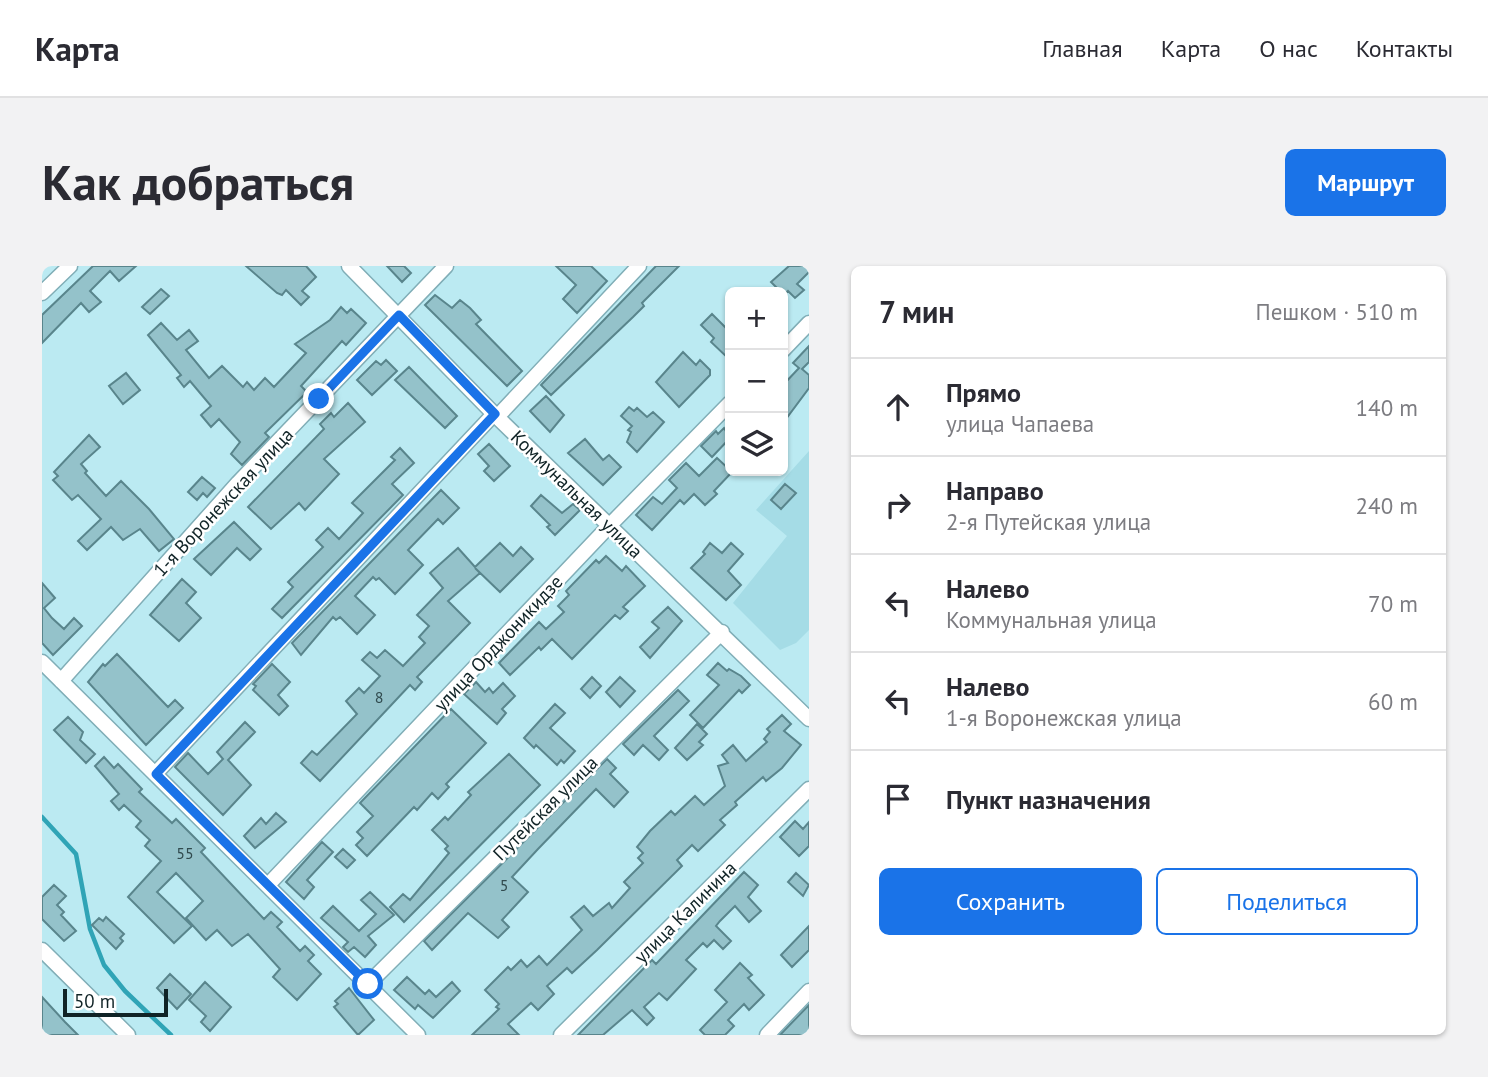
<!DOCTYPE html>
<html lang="ru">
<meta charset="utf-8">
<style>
body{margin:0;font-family:"PT Sans",sans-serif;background:#f2f2f3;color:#2b2b33}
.controls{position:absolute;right:21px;top:21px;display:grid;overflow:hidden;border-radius:10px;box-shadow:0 2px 5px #0004}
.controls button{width:63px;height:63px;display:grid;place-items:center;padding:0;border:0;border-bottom:2px solid #e1e1e2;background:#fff;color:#2b2b33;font:35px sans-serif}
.scale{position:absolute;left:21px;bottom:18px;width:105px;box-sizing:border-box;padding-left:7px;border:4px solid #102326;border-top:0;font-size:19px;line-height:24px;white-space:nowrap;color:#102326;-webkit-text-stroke:5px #fff;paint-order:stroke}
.stop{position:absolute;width:21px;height:21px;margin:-16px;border:5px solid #1a73e8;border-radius:50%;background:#fff}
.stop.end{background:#1a73e8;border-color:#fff;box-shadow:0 2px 7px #0008}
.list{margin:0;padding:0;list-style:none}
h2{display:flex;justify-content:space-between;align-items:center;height:91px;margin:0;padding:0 28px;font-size:30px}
h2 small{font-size:23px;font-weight:400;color:#7c7c81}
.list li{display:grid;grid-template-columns:46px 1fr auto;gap:21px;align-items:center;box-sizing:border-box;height:98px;padding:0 28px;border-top:2px solid #e1e1e2}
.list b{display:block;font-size:26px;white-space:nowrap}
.list p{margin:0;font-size:23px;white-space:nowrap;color:#7c7c81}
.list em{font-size:23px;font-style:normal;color:#7c7c81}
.actions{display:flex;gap:14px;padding:21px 28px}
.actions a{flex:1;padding:16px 0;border:2px solid #1a73e8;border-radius:10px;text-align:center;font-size:24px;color:#1a73e8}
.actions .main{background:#1a73e8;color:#fff}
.icon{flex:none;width:38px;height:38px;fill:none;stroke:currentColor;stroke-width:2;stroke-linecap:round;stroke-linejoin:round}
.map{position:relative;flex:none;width:767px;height:769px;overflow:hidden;border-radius:10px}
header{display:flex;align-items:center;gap:42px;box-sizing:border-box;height:98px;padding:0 35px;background:#fff;border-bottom:2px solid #e1e1e2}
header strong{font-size:33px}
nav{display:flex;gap:38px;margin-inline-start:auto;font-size:24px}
.intro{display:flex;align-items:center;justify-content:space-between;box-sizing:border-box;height:168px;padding:0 42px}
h1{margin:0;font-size:49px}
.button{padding:18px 32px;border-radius:10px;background:#1a73e8;color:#fff;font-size:24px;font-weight:700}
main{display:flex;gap:42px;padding:0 42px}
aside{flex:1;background:#fff;border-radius:10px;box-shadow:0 2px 5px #0004}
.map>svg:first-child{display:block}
.built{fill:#a5dce6}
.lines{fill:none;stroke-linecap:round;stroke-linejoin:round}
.stream{stroke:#30a4b6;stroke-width:4.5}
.building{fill:#94c2ca;stroke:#59858c;stroke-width:2}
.minor-casing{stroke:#81aeb7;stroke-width:17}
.minor{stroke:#fff;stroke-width:14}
.route{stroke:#1a73e8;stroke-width:9}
.labels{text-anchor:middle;stroke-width:5;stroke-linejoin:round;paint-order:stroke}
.number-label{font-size:16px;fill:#314b4f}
.street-label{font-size:19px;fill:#102326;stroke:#fff}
</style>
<header>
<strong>Карта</strong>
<nav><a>Главная</a><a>Карта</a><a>О нас</a><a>Контакты</a></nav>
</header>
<div class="intro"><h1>Как добраться</h1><a class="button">Маршрут</a></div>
<main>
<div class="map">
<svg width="767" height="769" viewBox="0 0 767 769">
<rect width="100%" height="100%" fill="#bbeaf2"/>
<path class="built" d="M767 185V364L754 377 738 384 691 337 745 270 714 244Z"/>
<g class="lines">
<path class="stream" d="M0 551 34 588 48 663 62 699 83 725 129 769"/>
</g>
<path class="building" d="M51 0H94L77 15 68 5 48 25 59 36 47 46 39 37 0 77V49Z
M204 0H264L274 11 260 25 267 31 259 39 244 24 240 29 235 27Z
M345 0H362L369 7 360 16Z
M514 0H549L565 15 535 47 521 33 534 19Z
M614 0H637L600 37 602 40 591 51 509 129 499 119Z
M747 0H767V6L755 18 762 24 753 32 746 25 742 29 729 16Z
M119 23 127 30 108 48 100 41Z
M393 29 410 42 418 34 428 42 439 54 434 58 480 105 465 120 383 39Z
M299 41 305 47 309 43 324 57 304 79 300 75 259 120 265 126 223 167 227 171 200 199 189 188 198 176 177 153 169 161 159 149 169 140 148 115 142 121 135 112 139 109 106 69 119 57 135 74 147 64 156 75 144 84 167 112 180 100 201 121 205 116 212 124 223 112 232 121 264 87 253 78 288 54Z
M670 48 688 66V94L669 76 672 72 659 59Z
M767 80V96L760 103 767 109V122L741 157V119L757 102 751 97Z
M641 86 654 99 658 94 668 104V109L637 141 614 116Z
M344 94 355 105 330 129 315 114 334 95 339 99Z
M367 101 415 150 403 162 353 114Z
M84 107 98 124 81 138 67 120Z
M504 130 522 149 508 166 488 145Z
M306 137 323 156 282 193 297 208 263 244 257 237 229 263 206 241 282 163 278 158 289 147 292 151Z
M587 141 592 145 595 142 605 151 611 146 622 156 595 186 585 176 589 166 586 164 590 160 579 150Z
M682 162 688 172 670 191 659 180 674 165 676 168Z
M47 169 58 181 39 198 45 205 43 207 64 230 79 215 107 243 132 273 117 285 98 263 81 274 69 261 45 284 36 275 59 253 36 229 30 234 11 214 16 210 12 206Z
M543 173 561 194 567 189 579 201 561 219 526 187Z
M447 178 468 200 452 215 442 205 447 200 436 188Z
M358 182 372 197 350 218 361 229 240 352 230 343 251 321 246 316 281 281 274 274 286 262 297 273 321 247 310 237 353 194 349 191Z
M675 192 690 206 672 225 675 228 663 239 652 228 642 238 638 234 610 264 594 249 611 231 620 238 635 222 627 214 644 197 657 210Z
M160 211 173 222 165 231 161 227 155 234 146 226Z
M743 218 754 227 739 243 729 234Z
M399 224 417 242 401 258 396 253 366 284 381 299 353 328 337 312 334 314 331 311 313 330 333 349 315 368 298 351 294 354 291 351 259 389 250 377Z
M499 229 520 247 531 238 538 244 513 269 505 261 508 259 489 240Z
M192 256 219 283 208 294 195 282 169 309 152 293Z
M458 277 471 290 479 281 491 293 458 326 433 302 438 307 406 335 428 357 375 411 380 416 373 424 368 419 278 515 259 497 270 485 275 489 315 448 304 435 317 422 322 427 338 410 320 394 328 386 335 392 343 384 361 400 383 377 377 371 387 360 375 349 401 322 388 307 416 282 433 301Z
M668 277 680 287 689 277 701 288 686 305 699 319 684 334 649 302 663 288 661 286Z
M564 290 580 305 584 300 603 320 581 341 586 345 578 353 573 349 530 393 510 373 499 384 497 381 468 409 457 397 497 356 504 363 522 346 516 340 527 329 524 325 554 294 557 297Z
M140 313 154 326 144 337 159 352 137 375 108 349Z
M0 317 13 332 2 342 10 352 22 363 32 352 40 360 11 389 0 377Z
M626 341 640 355 608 392 598 381 617 362 610 356Z
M75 388 126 441 133 434 141 442 104 479 46 416 61 398 63 400Z
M676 397 685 405 687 403 699 410 708 419 700 427 697 424 661 462 648 449 677 419 665 409Z
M230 398 248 416 236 429 246 440 237 449 211 424 214 420 211 418Z
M550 411 559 420 548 432 539 423Z
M578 411 593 425 578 441 564 426Z
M434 416 443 426 447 422 451 427 461 417 473 430 460 443 464 447 455 458 422 428Z
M636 424 647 435 612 470 626 484 617 494 601 479 592 489 581 478Z
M513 438 523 447 508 462 533 485 522 497 519 494 515 499 494 479 492 482 482 472Z
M409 443 444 477 404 518 407 521 396 533 390 527 375 544 372 541 325 590 314 579 321 572 315 566 331 550 318 537Z
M740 449 749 458 742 465 759 479 740 502 724 515 721 511 693 536 695 539 678 554 683 559 656 585 650 579 635 594 640 600 555 684 530 707 525 702 505 720 512 728 496 744 489 737 466 758 477 769H430L457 743 454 741 457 738 443 724 466 701 469 704 479 694 485 701 497 690 505 699 540 664 529 651 542 640 551 650 567 637 570 642 588 622 582 616 601 597 596 592 601 587 595 581 608 565 629 545 633 549 653 530 662 539 683 520 676 500 686 497 680 489 691 479 704 495 725 476 722 473 728 466 725 463Z
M26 451 41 466 38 474 53 488 44 497 12 464Z
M203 456 213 466 186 494 209 519 181 549 133 501 146 487 166 508 181 493 175 486Z
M655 458 665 468 657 476 661 479 645 494 633 482Z
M467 488 498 519 362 656 348 641 361 628 368 634 407 587 403 583 406 580 390 564 403 551 406 554 429 529 426 526Z
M62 491 72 502 76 498 100 523 97 526 130 557 134 553 163 582 159 586 222 653 229 646 240 656 235 661 258 685 263 680 272 689 266 695 279 708 255 734 231 711 238 703 206 668 190 680 175 664 164 674 144 652 161 635 134 607 115 626 150 660 132 677 86 631 119 595 103 580 108 574 94 561 99 555 82 539 77 544 69 535 77 528 53 500Z
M565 493 574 502 568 508 586 526 572 541 554 523 496 583 470 611 486 626 460 654 467 661 456 672 426 647 390 684 382 675Z
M234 547 244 556 213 582 202 570 219 552 224 558Z
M753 555 761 563 767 556V580L757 590 738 571Z
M280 576 291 586 265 614 272 621 262 633 244 616Z
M301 583 313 594 305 602 293 591Z
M702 606 716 619 706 631 719 645 707 656 693 640 678 655 674 660 689 675 681 683 672 674 665 681 661 677 644 694 654 703 625 734 617 727 602 741 612 752 605 759 590 744 561 769H536L610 694 614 698Z
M754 607 767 619 761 630 746 616Z
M12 619 24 630 15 639 22 646 19 649 34 665 22 675 0 653V631Z
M328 626 352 649 326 670 334 679 323 691 312 681 306 686 301 681 306 676 279 652 291 640 317 665 334 648 319 634Z
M64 651 82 668 78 672 81 675 74 683 50 659 57 652 61 655Z
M767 660V684L750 701 739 689Z
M698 697 710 709 706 712 722 729 707 744 702 738 686 754 692 760 683 769H663L658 764 685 736 673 724Z
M128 708 149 728 135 743 115 722Z
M365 711 383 728 387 724 394 731 410 716 418 725 391 752 376 739 373 743 352 724Z
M163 716 189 741 168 765 159 756 164 750 147 734Z
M307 722 332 754 316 769 292 741 296 738 293 735Z
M0 731 23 756 36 769H0Z
M767 739V769H738Z"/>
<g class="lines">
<defs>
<path id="minor" d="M307 0 455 151 767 453
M0 27 28 0
M741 84 767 57
M455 151 597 0
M0 396 376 769
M19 415 196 217 404 0
M114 507 452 148
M226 619 568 259 688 137
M0 684 86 769
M326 718 680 366
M519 769 767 523
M725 769 767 725"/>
</defs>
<use href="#minor" class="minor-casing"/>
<use href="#minor" class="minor"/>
</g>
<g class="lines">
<path class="route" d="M277 133 357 49 453 148 114 508 326 718"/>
</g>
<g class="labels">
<g class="number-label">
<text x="337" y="437">8</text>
<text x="143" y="593">55</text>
<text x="462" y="625">5</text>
</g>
<g class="street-label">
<text transform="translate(535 228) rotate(44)" y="7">Коммунальная улица</text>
<text transform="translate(181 236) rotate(-47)" y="7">1-я Воронежская улица</text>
<text transform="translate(456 377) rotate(-47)" y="7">улица Орджоникидзе</text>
<text transform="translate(503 542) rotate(-45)" y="7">Путейская улица</text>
<text transform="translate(643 646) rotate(-45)" y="7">улица Калинина</text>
</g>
</g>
</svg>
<div class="controls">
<button>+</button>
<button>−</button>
<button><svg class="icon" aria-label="layers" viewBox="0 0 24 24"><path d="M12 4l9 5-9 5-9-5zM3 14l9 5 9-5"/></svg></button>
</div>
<div class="scale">50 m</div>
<div class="stop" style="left:326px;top:718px"></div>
<div class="stop end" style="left:277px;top:133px"></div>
</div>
<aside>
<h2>7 мин<small>Пешком · 510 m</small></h2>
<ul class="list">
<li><svg class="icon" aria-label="ahead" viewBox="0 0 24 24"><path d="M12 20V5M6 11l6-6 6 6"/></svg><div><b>Прямо</b><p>улица Чапаева</p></div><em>140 m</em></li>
<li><svg class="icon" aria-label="right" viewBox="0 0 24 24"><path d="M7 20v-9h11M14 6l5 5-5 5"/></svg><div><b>Направо</b><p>2-я Путейская улица</p></div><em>240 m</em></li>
<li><svg class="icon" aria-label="left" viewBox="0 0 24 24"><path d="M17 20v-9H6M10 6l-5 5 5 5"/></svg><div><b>Налево</b><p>Коммунальная улица</p></div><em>70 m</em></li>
<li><svg class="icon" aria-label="left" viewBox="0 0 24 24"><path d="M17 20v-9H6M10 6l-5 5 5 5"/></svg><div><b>Налево</b><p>1-я Воронежская улица</p></div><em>60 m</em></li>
<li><svg class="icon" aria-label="arrive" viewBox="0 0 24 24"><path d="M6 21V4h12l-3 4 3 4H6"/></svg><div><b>Пункт назначения</b></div></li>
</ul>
<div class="actions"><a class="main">Сохранить</a><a>Поделиться</a></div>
</aside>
</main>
